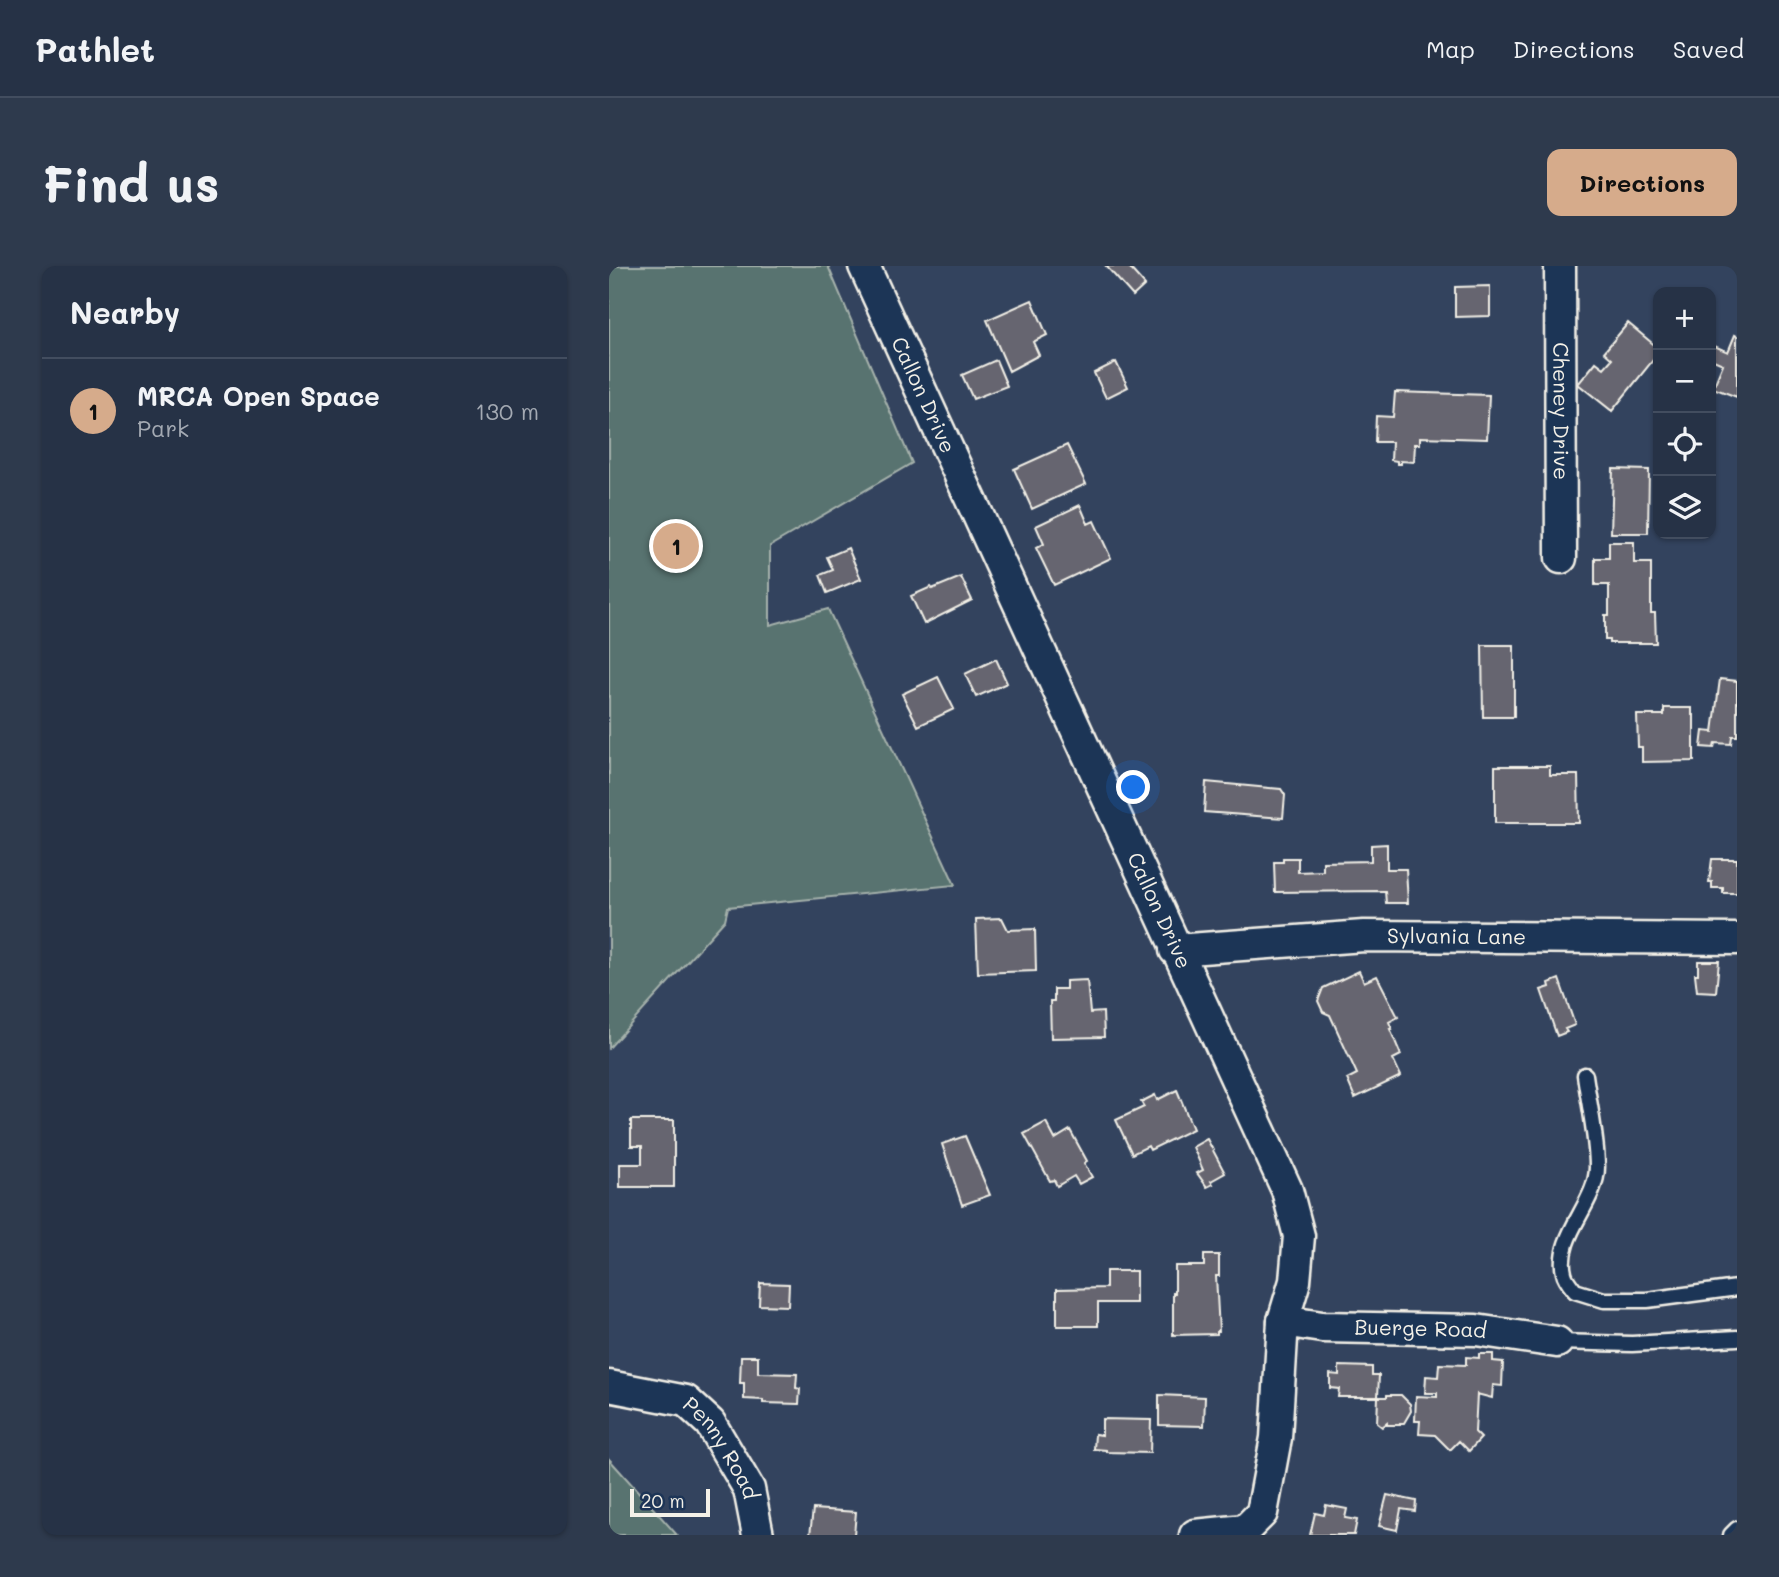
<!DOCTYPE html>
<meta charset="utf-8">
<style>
body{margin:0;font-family:Mali,sans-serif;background:#2e3a4d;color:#f1f3f6}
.controls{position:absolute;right:21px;top:21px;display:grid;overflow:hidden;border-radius:14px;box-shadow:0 2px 5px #0004}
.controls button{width:63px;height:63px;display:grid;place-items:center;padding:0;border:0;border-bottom:2px solid #424d5f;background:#263246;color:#f1f3f6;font:35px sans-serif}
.scale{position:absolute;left:21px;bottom:18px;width:80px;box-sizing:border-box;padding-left:7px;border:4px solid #f4f1e8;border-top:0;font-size:19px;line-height:24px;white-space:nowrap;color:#f4f1e8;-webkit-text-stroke:5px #1d3557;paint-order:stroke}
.you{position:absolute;left:525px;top:522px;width:24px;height:24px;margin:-18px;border:5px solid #fff;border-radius:50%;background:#1a73e8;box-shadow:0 0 0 10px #1a73e833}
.badge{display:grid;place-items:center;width:46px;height:46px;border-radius:50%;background:#d6ab8b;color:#111;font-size:23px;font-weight:700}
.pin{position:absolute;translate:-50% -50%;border:4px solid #fff;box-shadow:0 2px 7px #0006}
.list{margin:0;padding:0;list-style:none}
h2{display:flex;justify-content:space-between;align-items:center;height:91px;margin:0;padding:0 28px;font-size:30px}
h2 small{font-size:23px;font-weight:400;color:#a4aab3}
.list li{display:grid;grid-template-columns:46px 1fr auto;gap:21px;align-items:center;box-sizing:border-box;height:105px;padding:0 28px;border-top:2px solid #424d5f}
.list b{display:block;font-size:26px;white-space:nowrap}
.list p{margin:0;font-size:23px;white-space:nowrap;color:#a4aab3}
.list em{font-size:23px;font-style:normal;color:#a4aab3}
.icon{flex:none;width:38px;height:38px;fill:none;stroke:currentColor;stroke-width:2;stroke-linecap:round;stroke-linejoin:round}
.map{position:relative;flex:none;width:1128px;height:1269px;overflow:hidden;border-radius:14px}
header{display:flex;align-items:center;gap:42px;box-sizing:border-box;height:98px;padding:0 35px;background:#263246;border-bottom:2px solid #424d5f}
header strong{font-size:33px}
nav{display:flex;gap:38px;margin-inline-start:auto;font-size:24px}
.intro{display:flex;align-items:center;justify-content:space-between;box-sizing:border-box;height:168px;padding:0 42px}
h1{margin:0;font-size:49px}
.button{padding:18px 32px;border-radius:14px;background:#d6ab8b;color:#111;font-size:24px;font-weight:700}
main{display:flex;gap:42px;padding:0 42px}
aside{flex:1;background:#263246;border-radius:14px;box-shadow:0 2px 5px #0004}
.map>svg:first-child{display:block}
.green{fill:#587370;stroke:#a6b2ac;stroke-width:2}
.building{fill:#666570;stroke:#f4f1e8;stroke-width:2}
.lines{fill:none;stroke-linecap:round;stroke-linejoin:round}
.service-casing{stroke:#f4f1e8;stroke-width:19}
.minor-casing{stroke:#f4f1e8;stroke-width:35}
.service{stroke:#1d3557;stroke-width:14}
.minor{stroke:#1d3557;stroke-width:30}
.labels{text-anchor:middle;stroke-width:5;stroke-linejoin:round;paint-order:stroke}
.street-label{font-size:21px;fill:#f4f1e8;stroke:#1d3557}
</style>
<header>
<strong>Pathlet</strong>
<nav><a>Map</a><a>Directions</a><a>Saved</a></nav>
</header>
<div class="intro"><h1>Find us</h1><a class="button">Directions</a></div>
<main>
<aside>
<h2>Nearby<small></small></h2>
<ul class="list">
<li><span class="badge">1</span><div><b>MRCA Open Space</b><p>Park</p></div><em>130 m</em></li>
</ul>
</aside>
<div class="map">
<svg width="1128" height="1269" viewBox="0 0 1128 1269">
<rect width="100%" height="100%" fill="#33435e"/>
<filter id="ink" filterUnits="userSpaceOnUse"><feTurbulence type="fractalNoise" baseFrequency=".0143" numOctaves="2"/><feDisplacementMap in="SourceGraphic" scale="14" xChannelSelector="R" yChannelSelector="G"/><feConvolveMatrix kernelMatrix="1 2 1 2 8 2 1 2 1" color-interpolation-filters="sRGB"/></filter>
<g filter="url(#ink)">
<path class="green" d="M0 0H219L303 197 161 280V359L219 343 346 619 119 641 116 654 0 782Z
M0 1193 68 1269H0Z"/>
<path class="building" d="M497 0H519L536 19 524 30Z
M881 20V50L846 51V21Z
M423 34 438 69 424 76 430 89 400 105 378 54Z
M1019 57 1049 82V88L1003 145 969 118 987 96 995 102 1003 93 995 86Z
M1126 69 1128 70V131L1104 122 1114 98 1102 93 1103 79 1119 86Z
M387 94 398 120 364 133 353 109Z
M507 96 519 121 497 132 485 107Z
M786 126 880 129 878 173 811 171V178H806L805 196 792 195V198H788V195L782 194 783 176H766L767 150 784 151Z
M458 179 477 218 423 243 405 203Z
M1004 203 1040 204 1039 267H1002Z
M471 239 479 258 485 255 502 292 445 319 427 282 435 278 427 260Z
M1000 276H1025V297H1042V347H1046L1047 377H1000V374H996V349H1000V319H986V292H1000Z
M239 282 252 313 218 327 211 309 224 304 218 291Z
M352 311 363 334 315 358 302 330 322 321 323 323Z
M873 379H905V451H874Z
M387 393 398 417 367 431 356 408Z
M329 411 345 443 309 460 293 428Z
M1111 413 1128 415V470H1123L1122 478 1106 477 1105 482 1092 481 1094 465 1104 466Z
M1055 442H1083V449H1085V495L1033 496V481H1029L1028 449H1055Z
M886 500H941V509H969L970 557H886Z
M597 516 672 523 676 529 674 552 595 546Z
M778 578V603H797L799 637H777L776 625 666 626 665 596H674V592H689V606L714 605V596L762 595V579Z
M1103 593H1128V627H1114V622H1103V616H1100Z
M393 652 399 664 426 663 427 705 369 707 367 653Z
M1089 695H1110L1107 726 1088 725 1086 708H1089Z
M750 705 755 716 768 710 789 751 780 756 783 763H781L792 789 784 793 792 810 746 832 738 813 748 808 721 749 714 746 709 735 714 722Z
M950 713 966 759 956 763 958 766 948 770 932 724 941 721 940 717Z
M478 714 481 747 494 746 495 771 442 772 441 735H445V723H457V715Z
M568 824 584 863 541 884 539 880 523 888 507 854 535 841 532 836 546 829 548 834Z
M22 854H65V921H11V898H33V880H22Z
M437 856 446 873 461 864 478 895 475 897 483 911 470 918 465 910 448 920 445 914 441 915 415 868Z
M356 870 381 929 353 939 333 878Z
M598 873 616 907 602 915 604 918 598 921 588 907 594 904 584 881Z
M595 989H610V1010H607L610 1065H608V1068L564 1069V1027H566V1000H595Z
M497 1005H527V1037H489V1060H448V1023L497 1022Z
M151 1017 180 1018 179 1040 150 1039Z
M870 1088H884V1095L894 1096 893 1120 884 1119 883 1132 868 1128 866 1166 872 1172 860 1185 850 1175 841 1184 826 1169 810 1168 811 1155H806L807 1130 828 1131V1127H816L817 1110 829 1111 830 1098 857 1099V1091L870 1092Z
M132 1090H149V1107L188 1108 187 1122 191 1123 190 1138 154 1137V1134L135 1133V1117H131Z
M730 1100 763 1101V1109H770L769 1131H729L730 1123 721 1122V1108L730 1109Z
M550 1129 596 1131 595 1160 550 1159Z
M778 1129H792L801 1138 802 1145 795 1157H791V1159H778V1157L773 1161 768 1157 769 1131H778Z
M493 1153 542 1154 541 1187 497 1186V1184L485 1183 486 1168 493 1169Z
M778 1229 807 1235 806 1245 792 1243 788 1264 770 1260Z
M717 1239 738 1243 736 1252 748 1254 745 1269H701L706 1247 715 1249Z
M204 1243 247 1246 245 1269H201Z"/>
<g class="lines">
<defs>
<path id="service" d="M976 809C980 838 988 872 988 901 988 937 946 970 955 1007 956 1013 962 1020 966 1025L995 1034H1038L1128 1022
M948 1076 1023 1078 1128 1072
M1122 1269 1128 1263"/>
<g id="minor">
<path id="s1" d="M255 0 678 924 690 970 686 1015 674 1055 667 1172 653 1247 636 1264 586 1269"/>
<path id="s2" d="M951 0 952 292"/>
<path id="s3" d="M566 684 755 670 1128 673"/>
<path id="s4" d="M674 1055 713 1061 867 1064 948 1076"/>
<path id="s5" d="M0 1120 77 1135 101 1157 140 1223 149 1269"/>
</g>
</defs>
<use href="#service" class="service-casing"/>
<use href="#minor" class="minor-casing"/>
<use href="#service" class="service"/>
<use href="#minor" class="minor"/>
</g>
</g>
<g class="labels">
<g class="street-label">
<text dy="7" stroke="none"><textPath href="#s1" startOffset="142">Callon Drive</textPath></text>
<text dy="7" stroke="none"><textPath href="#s2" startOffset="145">Cheney Drive</textPath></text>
<text dy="7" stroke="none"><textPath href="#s1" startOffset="709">Callon Drive</textPath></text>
<text dy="7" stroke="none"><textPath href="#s3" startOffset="282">Sylvania Lane</textPath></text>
<text dy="7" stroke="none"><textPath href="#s4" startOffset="138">Buerge Road</textPath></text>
<text dy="7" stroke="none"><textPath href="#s5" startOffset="138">Penny Road</textPath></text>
</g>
</g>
</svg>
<div class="controls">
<button>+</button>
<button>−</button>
<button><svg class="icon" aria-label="locate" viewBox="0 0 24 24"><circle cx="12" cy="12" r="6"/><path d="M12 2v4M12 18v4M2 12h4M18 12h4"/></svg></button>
<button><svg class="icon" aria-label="layers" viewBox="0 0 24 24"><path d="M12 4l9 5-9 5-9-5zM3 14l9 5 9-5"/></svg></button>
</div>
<div class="scale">20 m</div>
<div class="you"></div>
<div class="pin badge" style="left:67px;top:280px">1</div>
</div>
</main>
